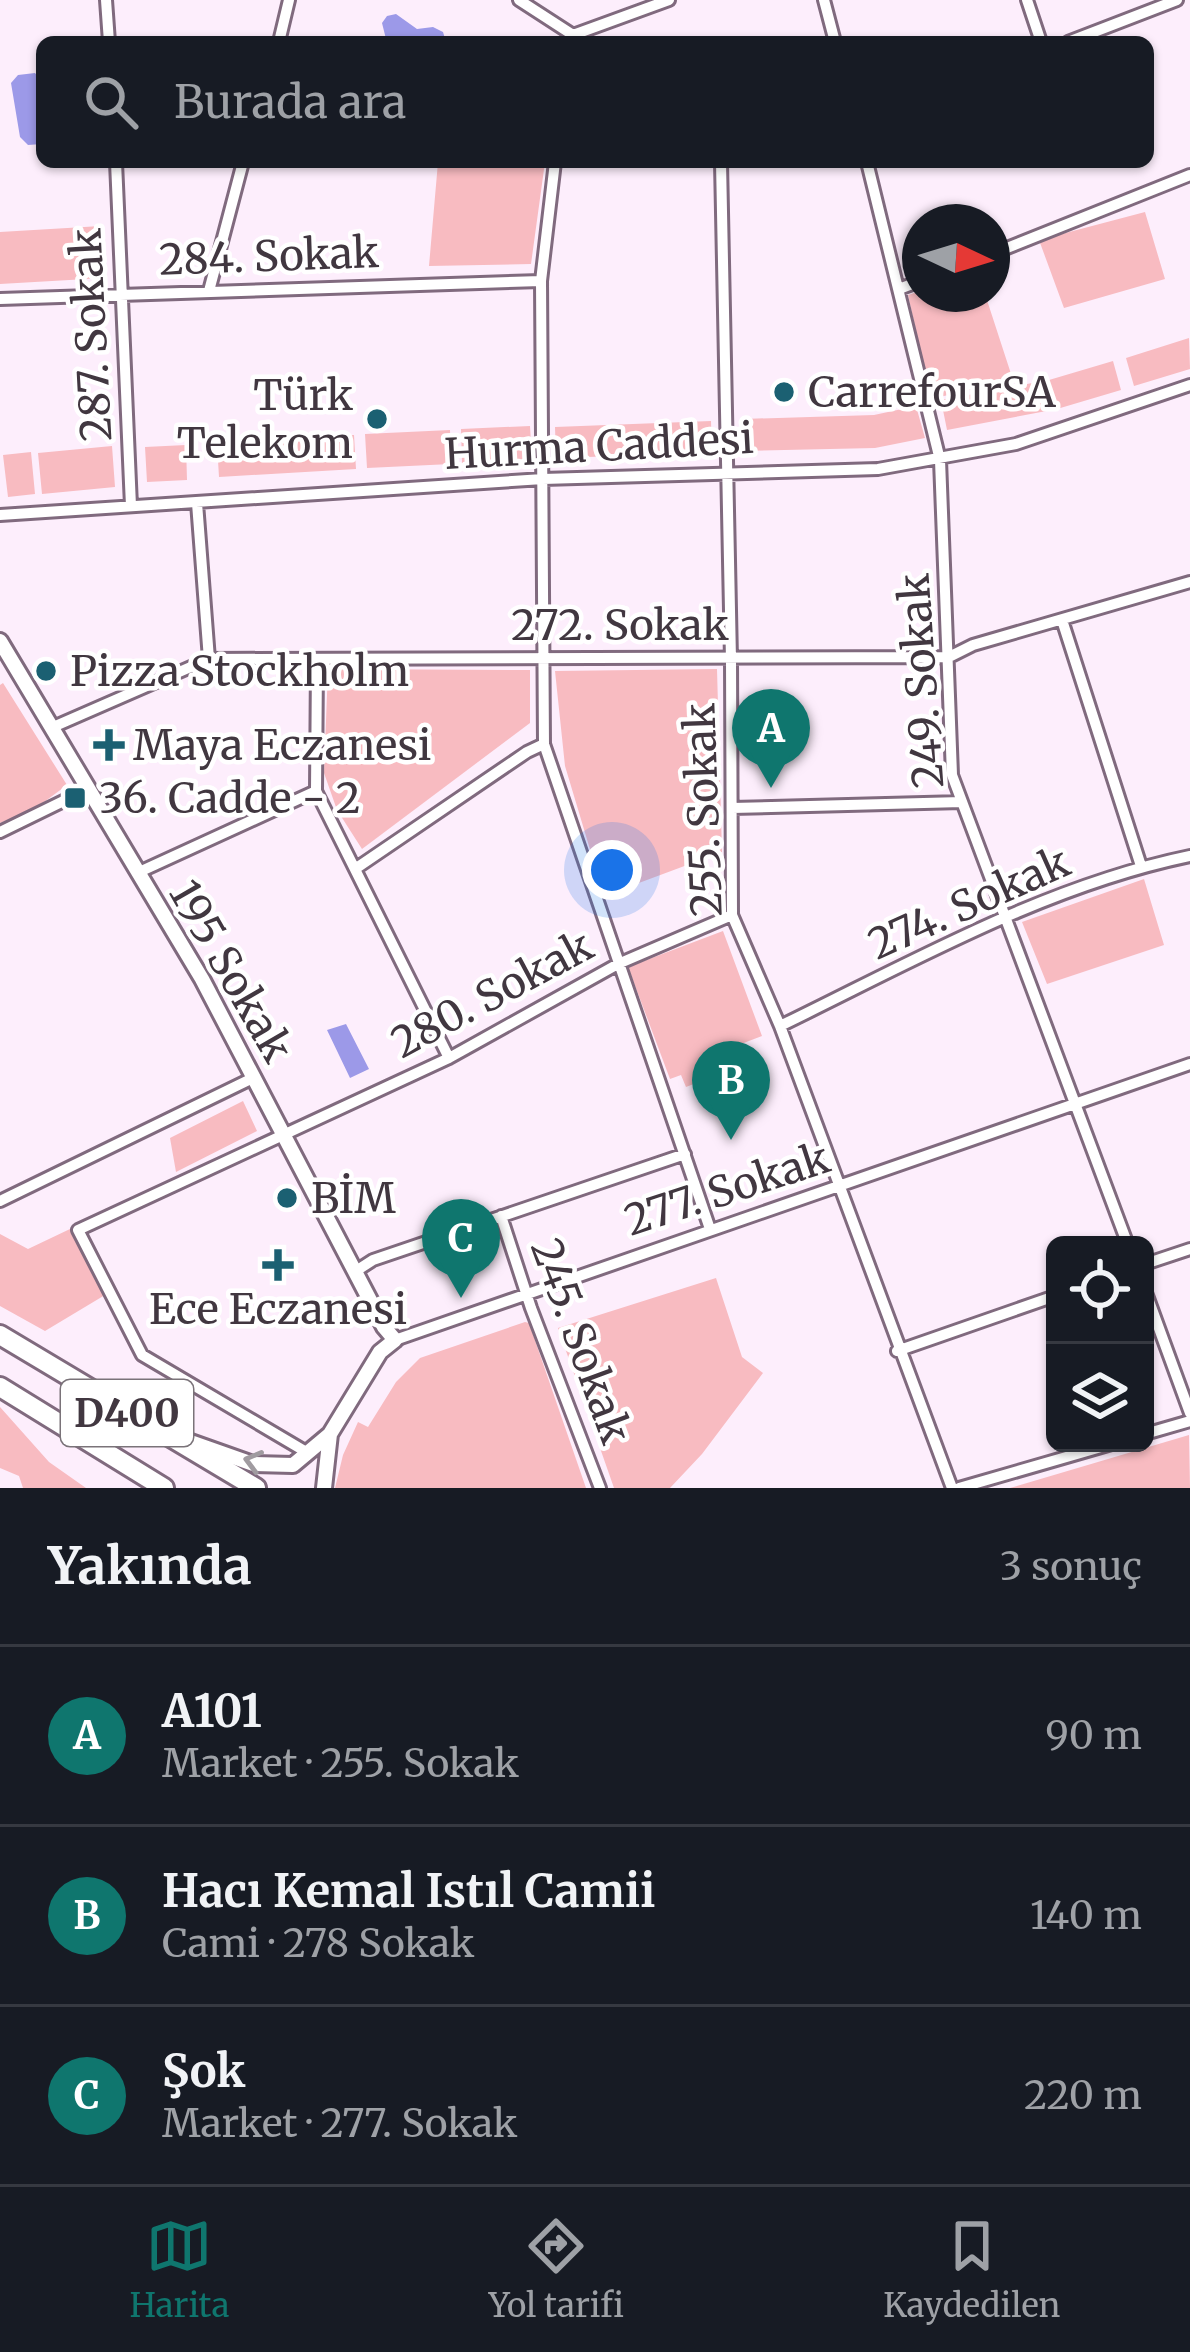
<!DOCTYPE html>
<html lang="tr">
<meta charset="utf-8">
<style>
body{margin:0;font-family:Merriweather,serif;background:#242831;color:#f1f3f6}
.controls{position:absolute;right:36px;bottom:36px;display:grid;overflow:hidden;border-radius:18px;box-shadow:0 3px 9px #0004}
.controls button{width:108px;height:108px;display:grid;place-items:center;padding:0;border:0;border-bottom:3px solid #363941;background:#171b24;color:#f1f3f6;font:60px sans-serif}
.compass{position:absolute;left:902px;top:204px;width:108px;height:108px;border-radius:50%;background:#171b24;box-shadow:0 3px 9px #0004;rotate:94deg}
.you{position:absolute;left:612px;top:870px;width:42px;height:42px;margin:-30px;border:9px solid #fff;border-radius:50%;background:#1a73e8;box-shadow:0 0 0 18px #1a73e833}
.badge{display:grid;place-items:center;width:78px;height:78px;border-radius:50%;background:#0f766e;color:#fff;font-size:39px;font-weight:700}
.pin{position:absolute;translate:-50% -99px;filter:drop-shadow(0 3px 6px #0008)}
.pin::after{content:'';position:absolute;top:63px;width:42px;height:36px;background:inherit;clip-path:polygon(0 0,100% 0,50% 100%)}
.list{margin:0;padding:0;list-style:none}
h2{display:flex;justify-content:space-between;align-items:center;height:156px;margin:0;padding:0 48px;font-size:51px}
h2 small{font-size:39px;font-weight:400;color:#9ea1a6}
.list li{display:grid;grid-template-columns:78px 1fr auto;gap:36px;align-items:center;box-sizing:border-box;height:180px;padding:0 48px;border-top:3px solid #363941}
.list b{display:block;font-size:45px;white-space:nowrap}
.list p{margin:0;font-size:39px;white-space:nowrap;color:#9ea1a6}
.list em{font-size:39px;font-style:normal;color:#9ea1a6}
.icon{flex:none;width:66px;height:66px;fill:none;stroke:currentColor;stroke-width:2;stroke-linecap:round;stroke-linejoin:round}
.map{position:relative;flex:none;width:1190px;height:1488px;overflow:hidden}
.search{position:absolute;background:#171b24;box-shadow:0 3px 9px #0004;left:36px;right:36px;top:36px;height:132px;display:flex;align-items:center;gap:30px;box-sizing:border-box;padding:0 42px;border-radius:18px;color:#9ea1a6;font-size:45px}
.sheet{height:696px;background:#171b24}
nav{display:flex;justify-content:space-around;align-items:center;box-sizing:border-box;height:168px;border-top:3px solid #363941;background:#171b24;font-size:33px;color:#9ea1a6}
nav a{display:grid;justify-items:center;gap:6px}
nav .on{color:#0f766e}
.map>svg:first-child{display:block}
.green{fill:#f8bbc1}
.water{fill:#9c99e8}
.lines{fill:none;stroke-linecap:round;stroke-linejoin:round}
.minor-casing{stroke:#806a7e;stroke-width:16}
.tertiary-casing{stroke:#806a7e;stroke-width:20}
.trunk-casing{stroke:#806a7e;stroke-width:24}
.minor{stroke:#fff;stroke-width:10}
.tertiary{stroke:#fff;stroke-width:14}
.trunk{stroke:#fff;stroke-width:18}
.oneway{stroke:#a09ba0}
.poi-dot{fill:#1b6072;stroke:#fff;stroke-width:4.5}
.labels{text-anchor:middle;stroke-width:9;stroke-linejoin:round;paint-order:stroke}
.shield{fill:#fff;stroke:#7a7379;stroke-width:3}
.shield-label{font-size:39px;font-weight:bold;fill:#413740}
.street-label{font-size:42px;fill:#413740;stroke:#fff}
.poi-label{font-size:42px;fill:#413740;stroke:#fff;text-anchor:start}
</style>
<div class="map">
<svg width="1190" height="1488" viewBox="0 0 1190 1488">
<rect width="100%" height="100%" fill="#fdeefc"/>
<path class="green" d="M438 162H545L531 264 429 266Z
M1145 212 1165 279 1064 308 1039 240Z
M101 226 104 278 0 284V232Z
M920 291V294H985L1013 380 931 399 908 295Z
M1189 338 1190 369 1134 386 1126 358Z
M1113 361 1121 390 1057 409 947 430 941 400 1049 380Z
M916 406 925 438 875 448 743 451V419L874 415Z
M711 421 712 453 556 458 555 427Z
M530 426 532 460 462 463 461 429Z
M450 430 451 464 367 468 365 434Z
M354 435 356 469 219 477 217 444Z
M186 445 187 480 147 482 145 447Z
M112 446 115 487 42 494 38 453Z
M31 452 35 494 8 497 3 455Z
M328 669 530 670V723L362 849 337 810 324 773Z
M717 669 722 852 604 896 565 766 555 671Z
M3 683 67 785 36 808 0 823V685Z
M1144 879 1164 945 1047 984 1022 922Z
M723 931 762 1036 733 1047 740 1066 686 1087 681 1075 670 1079 628 967Z
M243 1101 257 1131 176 1172 170 1138Z
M70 1229 105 1295 45 1331 0 1306V1234L28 1249Z
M716 1278 742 1357 763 1373 702 1454 670 1488H614L558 1328Z
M525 1322 529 1323 586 1488H335L343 1455 358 1422 368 1427 396 1382 420 1358Z
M0 1407 49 1462 86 1488H23L19 1476 0 1468Z
M1189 1435 1190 1488H1010Z"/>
<path class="water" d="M396 14 417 29 433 27 443 32 446 42 386 39 382 23 387 16Z
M35 73 42 82 39 108 42 144 28 145 20 137 11 83 18 75Z
M346 1024 369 1069 350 1078 327 1030Z"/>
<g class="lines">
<defs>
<path id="minor" d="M106 0 109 42
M519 0 573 35 669 0
M824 0 835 42
M1027 0 1041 42
M279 42 289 0
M1068 42 1177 0
M116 162 131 506
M555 162 541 281 544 744 710 1229
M721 162 731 660 732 915 780 1026 952 1488
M867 162 940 460 952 775 1128 1245
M992 254 1190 175
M899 289 920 281
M209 291 243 162
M0 299 541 281
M197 503 209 659
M0 515 543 479 878 469 1016 444 1190 385
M1062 620 1141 866
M317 661 316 791 449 1058
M53 727 209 659 949 657 973 645 1190 582
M732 808 962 802
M0 832 88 789
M355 869 527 752 544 744
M137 873 316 791
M780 1026C912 962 1045 886 1190 856
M0 1201 255 1077
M501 1216 531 1308 600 1488
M1145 1264 1190 1249
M356 1271 373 1260 685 1154
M1145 1290 1190 1413
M395 1340 1190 1064
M897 1351 1055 1296
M1145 1434 1190 1421
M308 1453 142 1355 78 1230 449 1058 618 964 732 915
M959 1488 1115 1443"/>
<path id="tertiary" d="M0 641 202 979 384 1327 395 1340 380 1352 330 1434 293 1465 253 1464 185 1440
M324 1488 330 1434"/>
<path id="trunk" d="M0 1335 256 1488
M0 1387 164 1488"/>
</defs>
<use href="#minor" class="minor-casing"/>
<use href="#tertiary" class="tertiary-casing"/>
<use href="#trunk" class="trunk-casing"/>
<use href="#minor" class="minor"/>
<use href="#tertiary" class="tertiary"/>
<use href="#trunk" class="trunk"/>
</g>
<defs><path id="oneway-chevron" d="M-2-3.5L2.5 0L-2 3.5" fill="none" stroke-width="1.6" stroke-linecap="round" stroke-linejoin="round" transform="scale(3)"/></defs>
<use class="oneway" href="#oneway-chevron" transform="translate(253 1461) rotate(-165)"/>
<g class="poi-dot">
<circle cx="784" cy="392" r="12"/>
<circle cx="377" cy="419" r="12"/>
<circle cx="46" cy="671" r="12"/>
<path d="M103 727h12v12h12v12h-12v12h-12v-12h-12v-12h12z"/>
<rect x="63" y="786" width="24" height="24" rx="6"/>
<circle cx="287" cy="1198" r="12"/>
<path d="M272 1247h12v12h12v12h-12v12h-12v-12h-12v-12h12z"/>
</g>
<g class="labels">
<rect class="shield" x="61" y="1380" width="132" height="66" rx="9"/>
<g class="shield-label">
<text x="127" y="1427">D400</text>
</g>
<g class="street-label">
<text transform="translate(269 256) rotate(-2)" y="15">284. Sokak</text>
<text transform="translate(91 335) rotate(-93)" y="15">287. Sokak</text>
<text transform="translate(599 446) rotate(-3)" y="15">Hurma Caddesi</text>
<text x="620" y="640">272. Sokak</text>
<text transform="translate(921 681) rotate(-94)" y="15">249. Sokak</text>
<text transform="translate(703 810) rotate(-92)" y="15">255. Sokak</text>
<text transform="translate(969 903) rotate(-24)" y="15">274. Sokak</text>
<text transform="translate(231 971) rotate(60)" y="15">195 Sokak</text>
<text transform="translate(492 994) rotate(-28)" y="15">280. Sokak</text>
<text transform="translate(727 1189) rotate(-18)" y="15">277. Sokak</text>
<text transform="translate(581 1341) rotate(70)" y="15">245. Sokak</text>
</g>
<g class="poi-label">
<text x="808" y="407">CarrefourSA</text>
<text x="353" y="410" text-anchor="end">Türk<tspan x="353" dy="48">Telekom</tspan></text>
<text x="70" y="686">Pizza Stockholm</text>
<text x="133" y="760">Maya Eczanesi</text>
<text x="99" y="813">36. Cadde - 2</text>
<text x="311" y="1213">BİM</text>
<text x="278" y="1324" text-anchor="middle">Ece Eczanesi</text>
</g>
</g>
</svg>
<div class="controls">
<button><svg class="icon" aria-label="locate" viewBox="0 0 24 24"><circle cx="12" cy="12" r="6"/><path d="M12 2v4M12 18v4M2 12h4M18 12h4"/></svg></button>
<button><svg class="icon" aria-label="layers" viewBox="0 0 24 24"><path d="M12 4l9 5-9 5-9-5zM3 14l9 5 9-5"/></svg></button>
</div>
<svg class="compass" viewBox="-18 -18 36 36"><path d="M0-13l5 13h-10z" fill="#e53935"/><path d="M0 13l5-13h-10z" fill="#9ea1a6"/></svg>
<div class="you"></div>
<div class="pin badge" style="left:771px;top:788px">A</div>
<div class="pin badge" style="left:731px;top:1140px">B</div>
<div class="pin badge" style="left:461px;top:1298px">C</div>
<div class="search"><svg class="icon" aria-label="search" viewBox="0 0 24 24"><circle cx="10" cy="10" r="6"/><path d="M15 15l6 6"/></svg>Burada ara</div>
</div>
<section class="sheet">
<h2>Yakında<small>3 sonuç</small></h2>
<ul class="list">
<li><span class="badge">A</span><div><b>A101</b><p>Market · 255. Sokak</p></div><em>90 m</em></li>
<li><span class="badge">B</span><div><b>Hacı Kemal Istıl Camii</b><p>Cami · 278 Sokak</p></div><em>140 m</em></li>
<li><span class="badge">C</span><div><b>Şok</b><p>Market · 277. Sokak</p></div><em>220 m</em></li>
</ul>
</section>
<nav>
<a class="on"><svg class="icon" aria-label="map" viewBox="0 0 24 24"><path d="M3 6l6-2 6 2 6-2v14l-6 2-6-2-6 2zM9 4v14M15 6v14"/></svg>Harita</a>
<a><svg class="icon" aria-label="directions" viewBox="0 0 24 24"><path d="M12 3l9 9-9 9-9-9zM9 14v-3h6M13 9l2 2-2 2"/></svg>Yol tarifi</a>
<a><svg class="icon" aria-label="saved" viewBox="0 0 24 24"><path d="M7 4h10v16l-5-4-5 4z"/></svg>Kaydedilen</a>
</nav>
